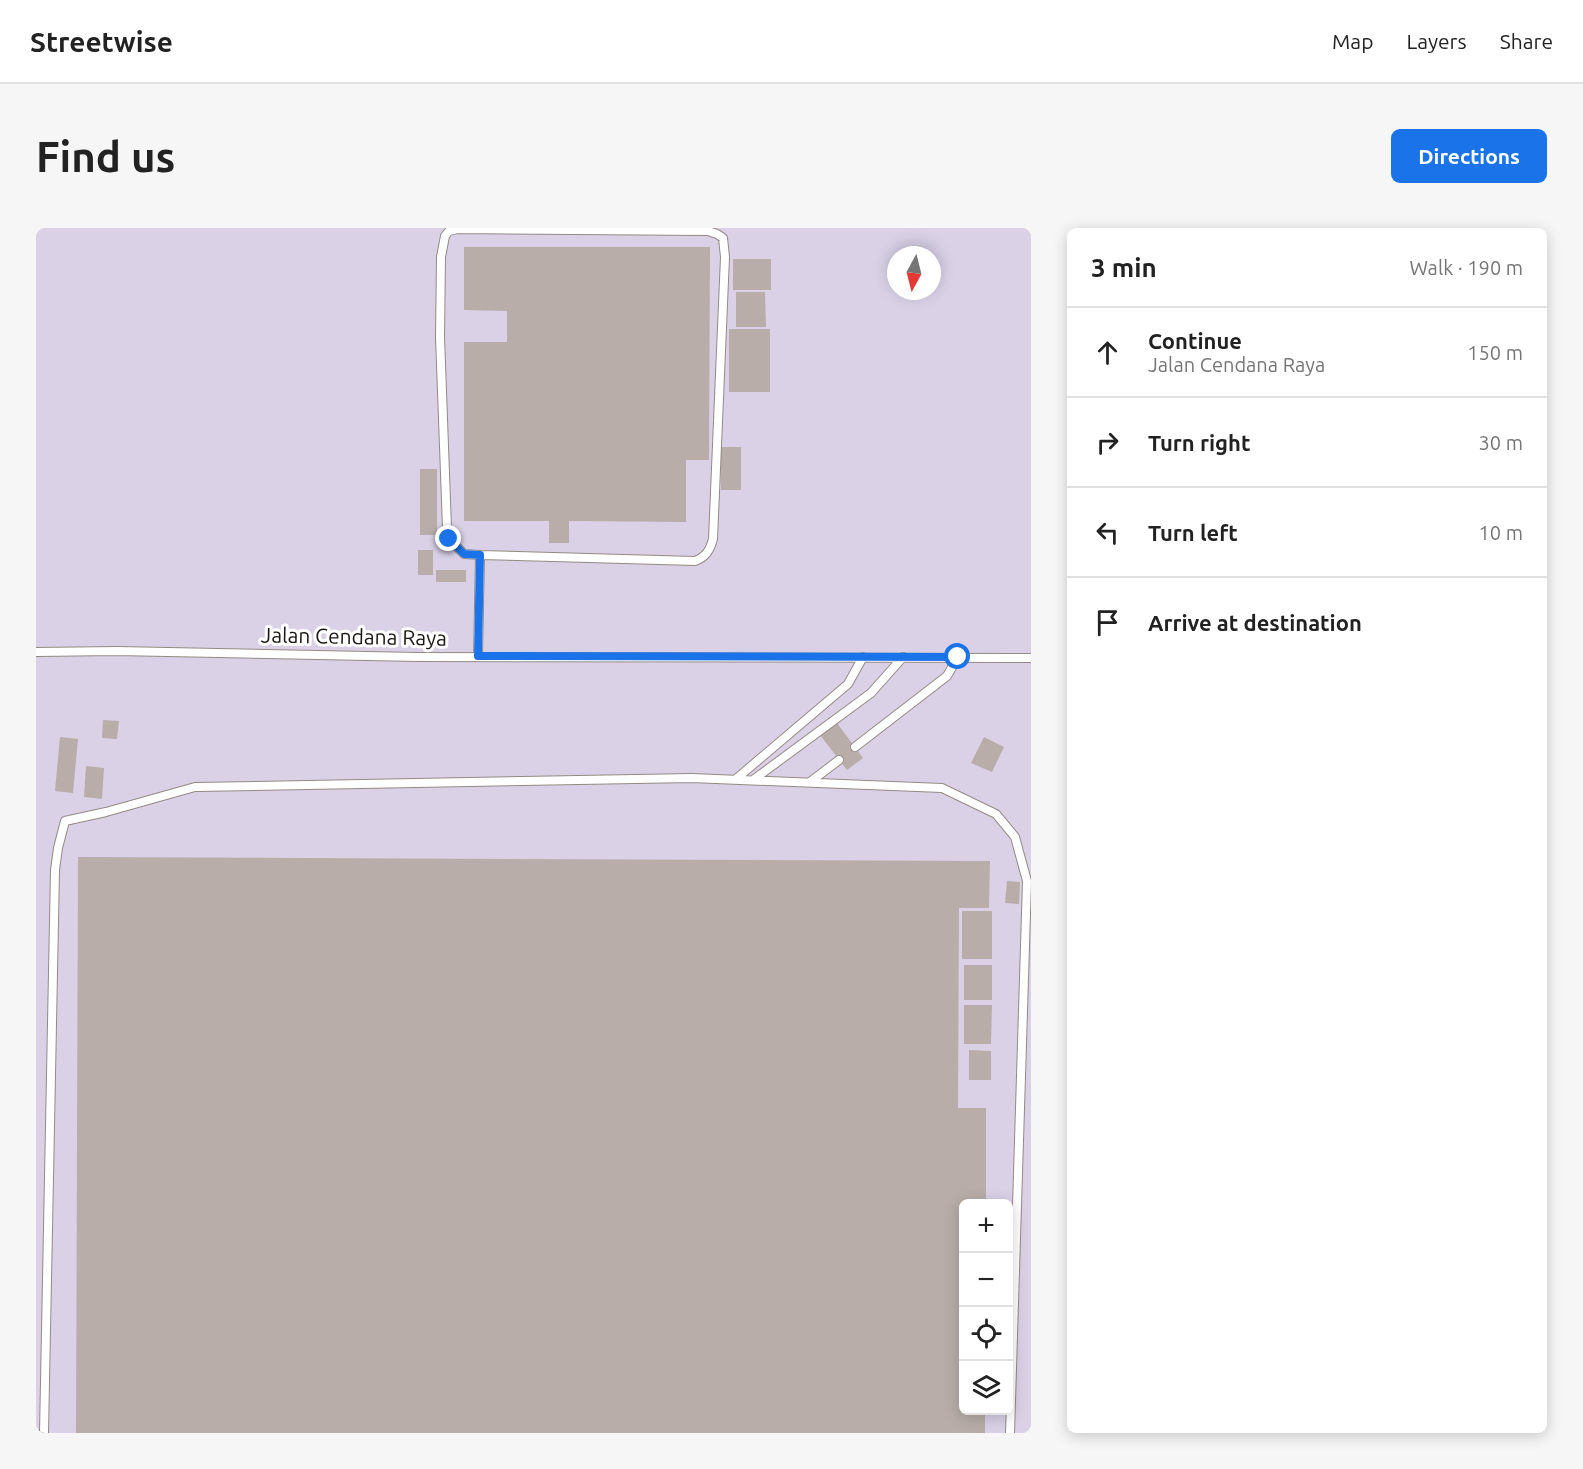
<!DOCTYPE html>
<meta charset="utf-8">
<style>
body{margin:0;font-family:Ubuntu,sans-serif;background:#f6f6f6;color:#222}
.controls{position:absolute;right:18px;bottom:18px;display:grid;overflow:hidden;border-radius:9px;box-shadow:0 3px 15px #0003}
.controls button{width:54px;height:54px;display:grid;place-items:center;padding:0;border:0;border-bottom:2px solid #e0e0e0;background:#fff;color:#222;font:30px sans-serif}
.compass{position:absolute;left:851px;top:18px;width:54px;height:54px;border-radius:50%;background:#fff;box-shadow:0 3px 15px #0003;rotate:187deg}
.stop{position:absolute;width:18px;height:18px;margin:-14px;border:4px solid #1a73e8;border-radius:50%;background:#fff}
.stop.end{background:#1a73e8;border-color:#fff;box-shadow:0 2px 6px #0008}
.list{margin:0;padding:0;list-style:none}
h2{display:flex;justify-content:space-between;align-items:center;height:78px;margin:0;padding:0 24px;font-size:26px}
h2 small{font-size:20px;font-weight:400;color:#767676}
.list li{display:grid;grid-template-columns:39px 1fr auto;gap:18px;align-items:center;box-sizing:border-box;height:90px;padding:0 24px;border-top:2px solid #e0e0e0}
.list b{display:block;font-size:22px;white-space:nowrap}
.list p{margin:0;font-size:20px;white-space:nowrap;color:#767676}
.list em{font-size:20px;font-style:normal;color:#767676}
.icon{flex:none;width:33px;height:33px;fill:none;stroke:currentColor;stroke-width:2;stroke-linecap:round;stroke-linejoin:round}
.map{position:relative;flex:none;width:995px;height:1205px;overflow:hidden;border-radius:9px}
header{display:flex;align-items:center;gap:36px;box-sizing:border-box;height:84px;padding:0 30px;background:#fff;border-bottom:2px solid #e0e0e0}
header strong{font-size:28px}
nav{display:flex;gap:33px;margin-inline-start:auto;font-size:21px}
.intro{display:flex;align-items:center;justify-content:space-between;box-sizing:border-box;height:144px;padding:0 36px}
h1{margin:0;font-size:42px}
.button{padding:15px 27px;border-radius:9px;background:#1a73e8;color:#fff;font-size:21px;font-weight:700}
main{display:flex;gap:36px;padding:0 36px}
aside{flex:1;background:#fff;border-radius:9px;box-shadow:0 3px 15px #0003}
.map>svg:first-child{display:block}
.industrial{fill:#dad1e7;fill-rule:evenodd}
.building{fill:#b8ada9}
.lines{fill:none;stroke-linecap:round;stroke-linejoin:round}
.service-casing{stroke:#948a84;stroke-width:10}
.service{stroke:#fff;stroke-width:8}
.route{stroke:#1a73e8;stroke-width:8}
.labels{text-anchor:middle;stroke-width:6;stroke-linejoin:round;paint-order:stroke}
.street-label{font-size:21px;fill:#1a1714;stroke:#fff}
</style>
<header>
<strong>Streetwise</strong>
<nav><a>Map</a><a>Layers</a><a>Share</a></nav>
</header>
<div class="intro"><h1>Find us</h1><a class="button">Directions</a></div>
<main>
<div class="map">
<svg width="995" height="1205" viewBox="0 0 995 1205">
<rect width="100%" height="100%" fill="#e8ddd7"/>
<path class="industrial" d="M0 0H995V1205H0ZM860 27H896V63H860ZM927 976H972V1182H927Z"/>
<path class="building" d="M428 19H674L673 232H650V294L533 293V315H513V293H428V114H471V83L428 82Z
M697 31H735V62H697Z
M700 64H729L730 99H700Z
M693 101H734V164H693Z
M685 219H705V262H685Z
M384 241H401V307H384Z
M382 322H397V347H382Z
M400 342H430V354H400Z
M67 492 83 493 81 511 66 510Z
M801 495 827 530 811 542 784 507Z
M24 509 42 511 37 565 19 563Z
M948 509 968 519 956 544 935 535Z
M50 538 68 540 66 571 48 569Z
M42 629 954 633 953 680H923L922 880H950V976H927V1182H949V1205H40Z
M971 653 984 654 983 676 969 675Z
M926 683H956V731H926Z
M928 737H956V772H928Z
M928 777H956L955 816H928Z
M933 822 955 823V852H933Z"/>
<g class="lines">
<defs>
<path id="service" d="M0 424 81 423 382 429 995 430
M442 428 444 327 428 326 413 311 411 300 404 109 405 29 409 8 413 3 421 1 672 3 681 6 687 10 689 29 677 311C674 322 670 329 659 333L444 327
M819 519 911 448 922 429
M700 551 812 456 827 429
M717 552 835 465 867 429
M774 554 803 532
M8 1205 19 642 22 620 29 593 70 584 159 559 656 550 906 560 960 586 979 609 991 653 974 1205"/>
</defs>
<use href="#service" class="service-casing"/>
<use href="#service" class="service"/>
</g>
<g class="lines">
<path class="route" d="M413 311 428 326 444 327 442 428 922 429"/>
</g>
<g class="labels">
<g class="street-label">
<text transform="translate(318 409) rotate(1)" y="7">Jalan Cendana Raya</text>
</g>
</g>
</svg>
<div class="controls">
<button>+</button>
<button>−</button>
<button><svg class="icon" aria-label="locate" viewBox="0 0 24 24"><circle cx="12" cy="12" r="6"/><path d="M12 2v4M12 18v4M2 12h4M18 12h4"/></svg></button>
<button><svg class="icon" aria-label="layers" viewBox="0 0 24 24"><path d="M12 4l9 5-9 5-9-5zM3 14l9 5 9-5"/></svg></button>
</div>
<svg class="compass" viewBox="-18 -18 36 36"><path d="M0-13l5 13h-10z" fill="#e53935"/><path d="M0 13l5-13h-10z" fill="#767676"/></svg>
<div class="stop" style="left:922px;top:429px"></div>
<div class="stop end" style="left:413px;top:311px"></div>
</div>
<aside>
<h2>3 min<small>Walk · 190 m</small></h2>
<ul class="list">
<li><svg class="icon" aria-label="ahead" viewBox="0 0 24 24"><path d="M12 20V5M6 11l6-6 6 6"/></svg><div><b>Continue</b><p>Jalan Cendana Raya</p></div><em>150 m</em></li>
<li><svg class="icon" aria-label="right" viewBox="0 0 24 24"><path d="M7 20v-9h11M14 6l5 5-5 5"/></svg><div><b>Turn right</b></div><em>30 m</em></li>
<li><svg class="icon" aria-label="left" viewBox="0 0 24 24"><path d="M17 20v-9H6M10 6l-5 5 5 5"/></svg><div><b>Turn left</b></div><em>10 m</em></li>
<li><svg class="icon" aria-label="arrive" viewBox="0 0 24 24"><path d="M6 21V4h12l-3 4 3 4H6"/></svg><div><b>Arrive at destination</b></div></li>
</ul>
</aside>
</main>
